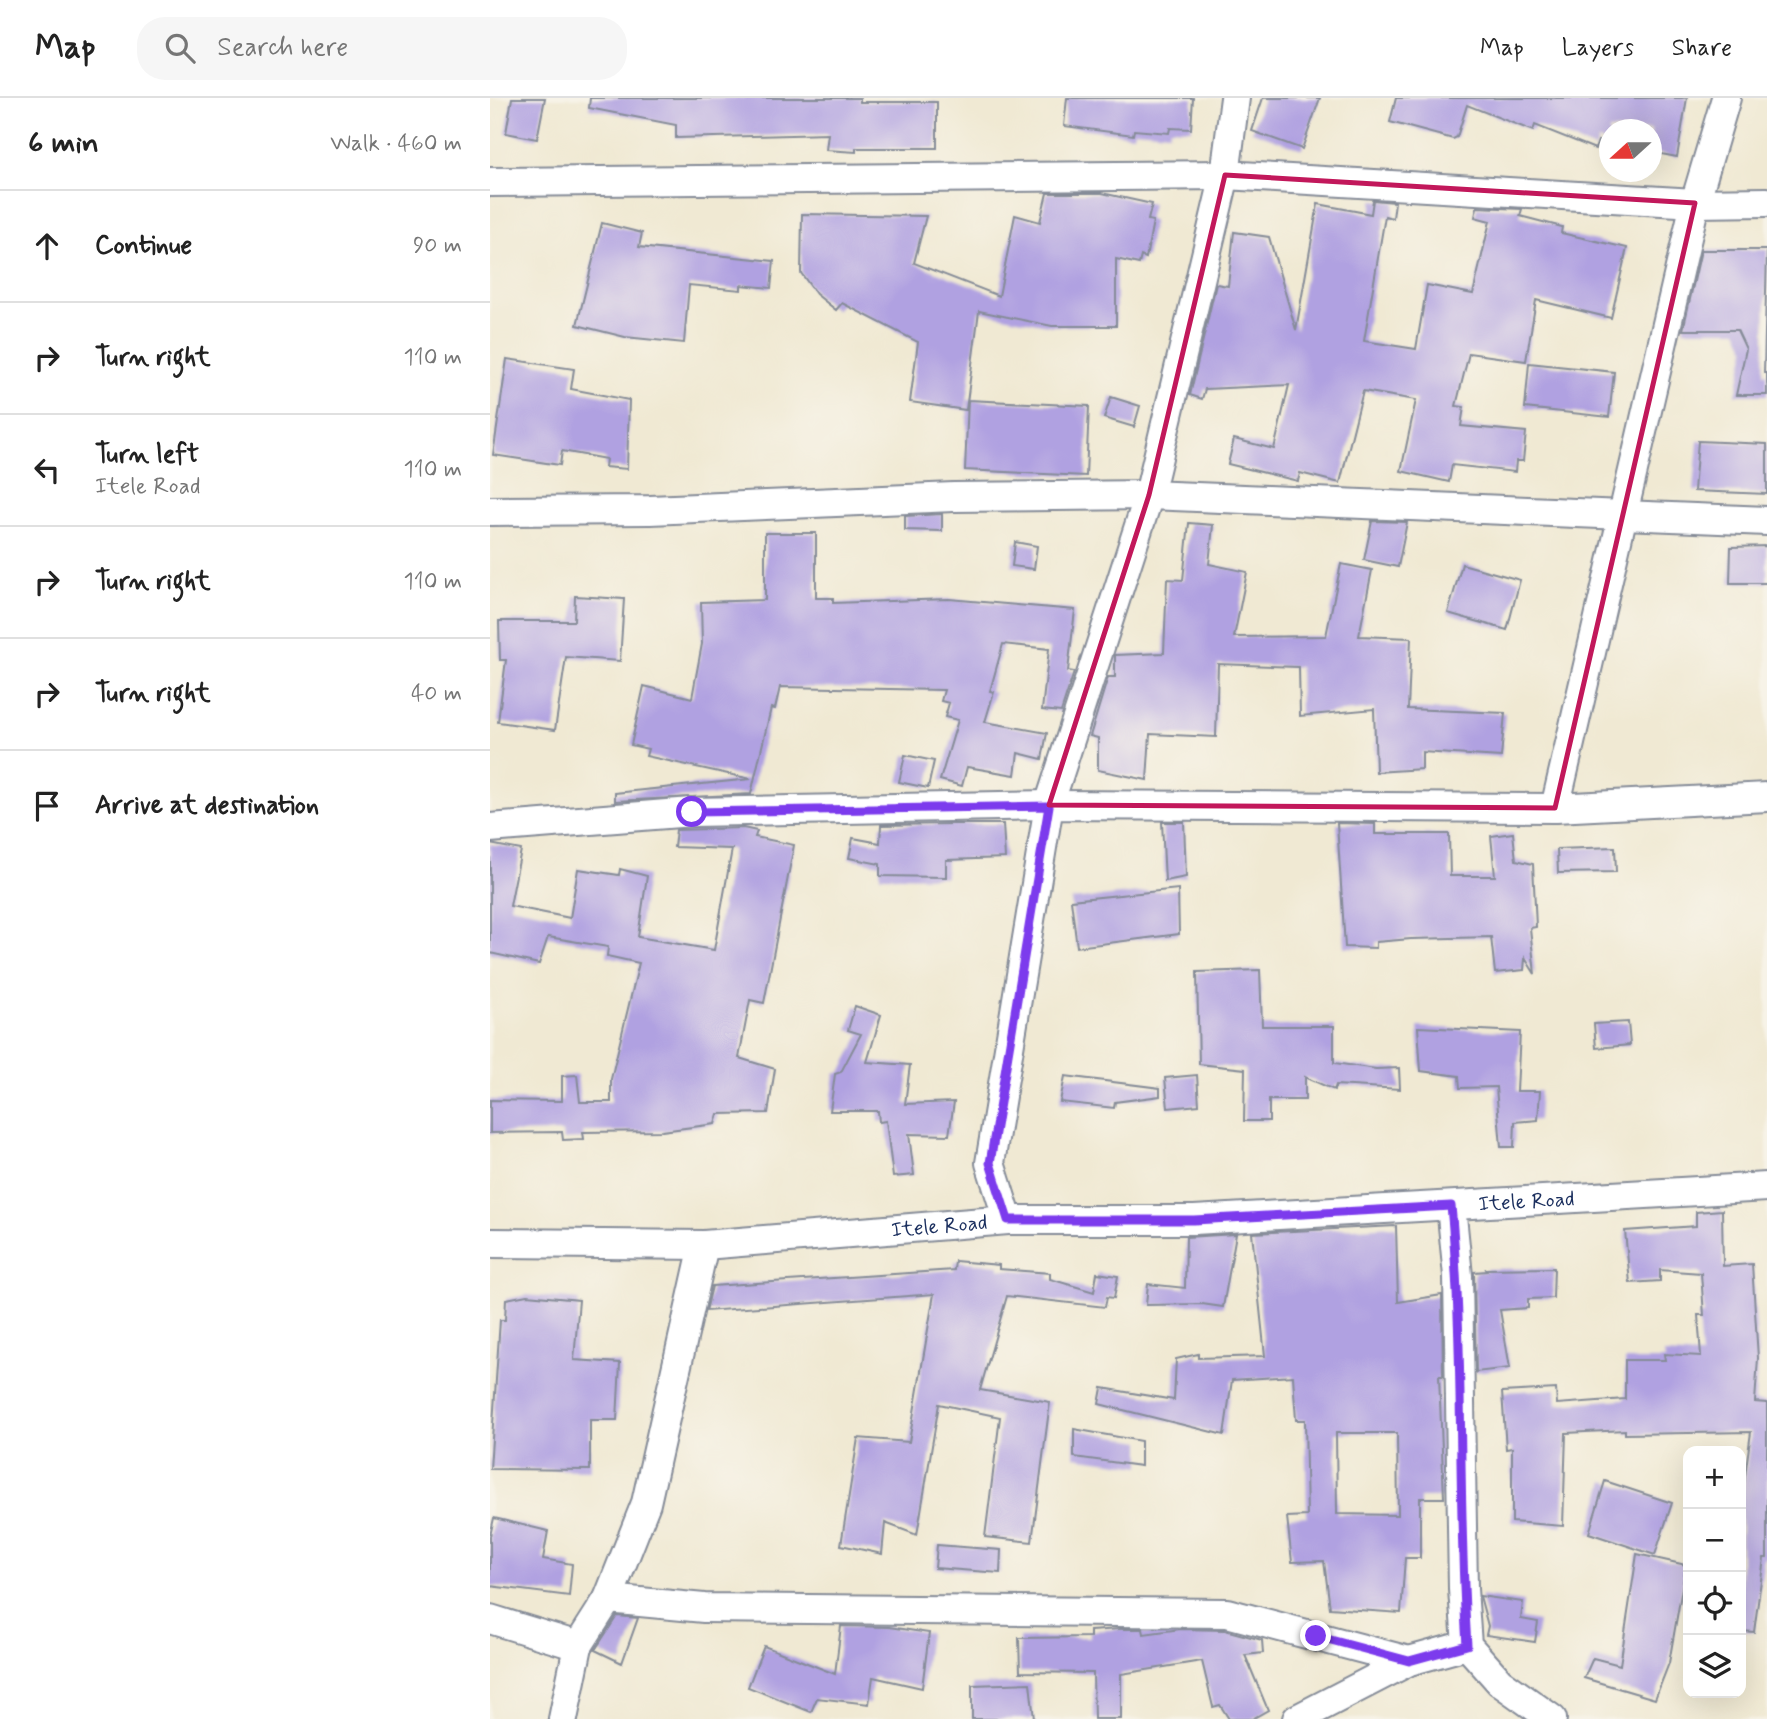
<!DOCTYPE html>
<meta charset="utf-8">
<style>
body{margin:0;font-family:Mynerve,sans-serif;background:#f6f6f6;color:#222}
.controls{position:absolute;right:21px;bottom:21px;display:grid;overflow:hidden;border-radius:14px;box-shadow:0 7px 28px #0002}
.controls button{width:63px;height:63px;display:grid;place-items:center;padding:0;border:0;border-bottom:2px solid #e0e0e0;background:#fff;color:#222;font:35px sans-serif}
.compass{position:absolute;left:1109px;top:21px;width:63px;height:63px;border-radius:50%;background:#fff;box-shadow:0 7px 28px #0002;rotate:249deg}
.stop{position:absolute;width:21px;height:21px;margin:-16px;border:5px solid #7c3aed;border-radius:50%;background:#fff}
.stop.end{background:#7c3aed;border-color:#fff;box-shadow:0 2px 7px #0008}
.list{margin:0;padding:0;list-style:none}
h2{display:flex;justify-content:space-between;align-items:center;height:91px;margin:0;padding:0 28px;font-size:30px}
h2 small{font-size:23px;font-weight:400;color:#767676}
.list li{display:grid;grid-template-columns:46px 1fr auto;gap:21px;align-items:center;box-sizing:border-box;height:112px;padding:0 28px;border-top:2px solid #e0e0e0}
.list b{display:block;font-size:26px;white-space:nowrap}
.list p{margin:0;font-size:23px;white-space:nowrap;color:#767676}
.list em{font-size:23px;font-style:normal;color:#767676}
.icon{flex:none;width:38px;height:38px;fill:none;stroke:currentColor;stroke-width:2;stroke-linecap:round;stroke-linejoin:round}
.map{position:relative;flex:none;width:1277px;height:1621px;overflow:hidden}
header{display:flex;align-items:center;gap:42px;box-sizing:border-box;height:98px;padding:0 35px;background:#fff;border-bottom:2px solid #e0e0e0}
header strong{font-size:33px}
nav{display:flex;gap:38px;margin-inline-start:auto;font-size:24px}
.search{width:490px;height:63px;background:#f6f6f6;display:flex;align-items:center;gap:18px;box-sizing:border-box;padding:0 24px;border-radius:28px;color:#767676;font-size:26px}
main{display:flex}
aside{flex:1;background:#fff}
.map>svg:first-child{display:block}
.building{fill:#b0a1e1;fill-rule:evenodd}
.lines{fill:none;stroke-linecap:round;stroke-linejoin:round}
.street-casing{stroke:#868c98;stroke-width:32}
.street{stroke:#fff;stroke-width:28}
.route{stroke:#7c3aed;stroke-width:9}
.marked{fill:none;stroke:#c2185b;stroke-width:5;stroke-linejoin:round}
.labels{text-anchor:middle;stroke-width:7;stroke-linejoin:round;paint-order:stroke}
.street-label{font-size:21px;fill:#1b2f5e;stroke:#f7f3e8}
</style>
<header>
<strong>Map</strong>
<div class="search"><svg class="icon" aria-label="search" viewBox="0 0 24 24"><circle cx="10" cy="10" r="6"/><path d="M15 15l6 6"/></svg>Search here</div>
<nav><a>Map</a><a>Layers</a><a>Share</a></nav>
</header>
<main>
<aside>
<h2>6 min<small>Walk · 460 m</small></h2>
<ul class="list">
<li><svg class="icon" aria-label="ahead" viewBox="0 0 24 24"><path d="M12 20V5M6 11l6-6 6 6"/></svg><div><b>Continue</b></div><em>90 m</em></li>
<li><svg class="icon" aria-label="right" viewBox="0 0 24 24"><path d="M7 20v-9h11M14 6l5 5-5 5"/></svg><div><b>Turn right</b></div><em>110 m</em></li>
<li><svg class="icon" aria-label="left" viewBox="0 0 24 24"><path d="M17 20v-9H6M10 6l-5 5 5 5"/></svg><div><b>Turn left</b><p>Itele Road</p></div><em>110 m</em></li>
<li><svg class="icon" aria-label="right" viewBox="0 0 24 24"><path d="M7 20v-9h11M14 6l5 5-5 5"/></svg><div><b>Turn right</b></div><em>110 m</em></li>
<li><svg class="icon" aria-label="right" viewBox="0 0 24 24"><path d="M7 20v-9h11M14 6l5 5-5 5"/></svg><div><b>Turn right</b></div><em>40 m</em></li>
<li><svg class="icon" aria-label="arrive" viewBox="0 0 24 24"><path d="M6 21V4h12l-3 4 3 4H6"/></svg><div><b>Arrive at destination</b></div></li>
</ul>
</aside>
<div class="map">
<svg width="1277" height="1621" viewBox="0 0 1277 1621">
<rect width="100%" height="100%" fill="#f7f3e8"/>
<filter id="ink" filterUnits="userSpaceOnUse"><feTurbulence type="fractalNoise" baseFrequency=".0143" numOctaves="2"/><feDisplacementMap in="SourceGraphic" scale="14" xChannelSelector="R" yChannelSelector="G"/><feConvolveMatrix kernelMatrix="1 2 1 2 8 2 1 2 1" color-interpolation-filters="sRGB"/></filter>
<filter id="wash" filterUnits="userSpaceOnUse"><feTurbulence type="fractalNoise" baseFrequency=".00686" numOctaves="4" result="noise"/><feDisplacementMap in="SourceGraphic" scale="28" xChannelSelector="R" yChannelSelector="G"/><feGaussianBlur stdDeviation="1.57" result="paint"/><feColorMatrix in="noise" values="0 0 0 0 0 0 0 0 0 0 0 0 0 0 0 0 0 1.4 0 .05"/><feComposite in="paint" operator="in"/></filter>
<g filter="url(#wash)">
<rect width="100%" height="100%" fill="#f0e9d3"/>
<g id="blocks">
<path class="building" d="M22 0H55L47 41 16 35Z
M100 0H370V4H447V50H366V54L336 52 338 36 186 40V27L99 10Z
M577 0H703L701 31 680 30 679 35 644 32 643 37 574 28Z
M773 0H830L812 51 762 33Z
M906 0H1197L1187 59 1161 54V32H1119V45L1108 43 1105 51 1045 27 1043 33 977 7 967 39 963 41 900 24Z
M557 95H612L662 106 658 122 663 123 656 160 651 158 649 166 626 161V228H562L489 213 476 312 420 304 428 244 352 205 346 212 326 196 311 175 312 116 436 118 424 165 509 198 525 117 550 124Z
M883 102 905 104 903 120 895 118 874 243 926 251 937 187 983 196 1000 123 985 119 987 109 1032 111 1030 118 1072 129 1071 135 1137 150 1121 220 1046 202 1036 263 979 255 966 308 974 309 971 328 1036 334 1033 363H1026L1025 374 962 367 959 384 911 373 926 302 873 293 850 385 810 375 808 383 738 366 744 341 784 351 799 287 715 291 712 301 700 297 726 186 738 188 744 134 779 139 806 232 828 106 881 116Z
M112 125 152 135 149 149 284 163 281 190 251 187V192L199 187 194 245 135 239 87 227Z
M1211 152H1277L1274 275H1277V297H1246L1256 251 1247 232H1193Z
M17 261 84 271 81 291 139 302 137 371 115 369 116 361 72 353 70 367 3 357Z
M1039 265 1124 274 1119 319 1035 310Z
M621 299 650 308 644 329 614 320Z
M478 302 599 308 596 378 475 372Z
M1208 343 1277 346V396L1204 393Z
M452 416V433L415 432V418Z
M882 423 917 424 908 469 874 462Z
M699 425 723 427 719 466 757 474 744 539 836 538 851 466 882 472 869 538 921 540 918 611 1015 615 1011 659 932 654V671L886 674 884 611 810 618 809 569 728 566 726 639 660 636 657 682 608 672V640L600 638 618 579H625V557L674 555 677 481 693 482Z
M275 435H326V500H343V505L459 501 585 512 578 573 584 574 571 614 552 612 559 551 513 546 500 593 504 594 495 624 557 635 552 661 528 655 525 677 477 669 472 688 450 682 468 622 455 619 459 605 451 603 454 592 290 589 285 611 281 610 261 696 125 703V695L261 681 156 658 158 651 141 647 154 588 202 600 212 546 211 504 275 502Z
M525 444 547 448 544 471 522 468Z
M1277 448V485H1240L1241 449Z
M972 466 1030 482 1017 532 958 515Z
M85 498 134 501 130 563 76 559 65 632 8 624 16 562H10L9 523H84Z
M415 657 444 663 438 690 409 684Z
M672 724H694L696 779 675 783Z
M847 725 885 726V736H959L960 778H1005L1001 738 1023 735 1026 762 1043 766 1046 829 1040 830 1045 876 1035 860 1034 872 1005 875 1001 839 921 841 886 844V850L855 849Z
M464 726H513L515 760 456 762V779L390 778V766L359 760 363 740 390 745 391 727Z
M253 730 267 733 265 739 304 747 274 905 260 902 249 960 285 971 278 1015 228 1016 225 1026 172 1033 93 1034 94 1041 73 1042 72 1034 0 1035V1002L72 1003V978L87 977 90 1004H121V981L149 865 117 858 118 849 58 839 49 866 0 855V746L31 752 20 808 80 820 88 771 129 777 130 771 157 778 148 839 224 852 242 751 184 749 186 732Z
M1125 749 1126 774 1068 775 1067 751Z
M688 791 689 836 587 849 581 802Z
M770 872 772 928H844V965L886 971 909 970 910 991 846 987 844 992 815 979V1002H779V1023H754L755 971 709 966 707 874Z
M365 908 391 917 377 964 420 967 415 1006 464 1004 459 1037 419 1036 424 1077 403 1079 396 1023 389 1024 388 1013H340L345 976 351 974 371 936 358 932Z
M1138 924 1140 947 1106 950 1104 926Z
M928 929 1030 934 1027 993H1050L1048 1022 1025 1024 1024 1049H1011L1006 989 970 990 969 978 931 973Z
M707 977 709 1007 678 1010 675 980Z
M575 978 670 990V998L625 1004 624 1010 570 1004Z
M1232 1112 1233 1168 1262 1166 1268 1260 1265 1304 1277 1305V1460H1274L1264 1534 1251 1533V1407L1261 1334 1135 1336V1332L1076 1335 1073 1428 1022 1424V1350L1016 1351 1012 1294 1066 1291 1067 1306 1135 1301V1262H1175L1174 1256 1211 1258 1208 1217H1214L1211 1175 1170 1172V1183L1140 1185 1135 1133 1206 1128V1114Z
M906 1128 908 1204 952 1197 953 1278H949L954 1400H930V1460H915L911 1515 840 1510 834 1463 802 1464 797 1419 817 1418 815 1322H806L803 1278 742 1282 734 1337 609 1306 612 1290 684 1302 686 1261 708 1256V1260L775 1258 762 1135ZM846 1335H907L908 1417 847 1416Z
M746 1136 733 1209 712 1206 656 1207 658 1186 695 1190 696 1139Z
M465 1163 509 1167V1171L560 1175V1181L604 1194 607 1175 628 1178 624 1200 617 1199 615 1209 517 1198 490 1292 560 1304 542 1444 495 1439 510 1319 449 1306 427 1437 395 1425 392 1456 351 1447 368 1340 419 1344 444 1196 216 1213 222 1188 464 1172Z
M1064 1170 1063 1200 1038 1201V1210L1010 1212 1020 1270 986 1274 984 1174 997 1173 996 1171Z
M37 1197 89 1202 84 1262 130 1265 127 1322H100V1372L0 1371 10 1222H15L16 1201Z
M584 1331 651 1343V1368L584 1359Z
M1115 1383 1182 1405 1165 1457 1099 1435Z
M4 1420 58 1433 53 1461 82 1466 79 1498 0 1488V1438Z
M447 1447 511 1452 510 1475 445 1470Z
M1147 1456 1196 1467 1179 1565 1165 1601 1094 1580 1103 1560 1130 1567Z
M990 1498 1033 1504 1031 1521 1048 1524 1045 1544 996 1537 998 1528Z
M127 1518 148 1520 132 1565 105 1552Z
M351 1528 399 1529 439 1535 432 1590 383 1579 379 1606 327 1600 321 1614 258 1589 274 1548 345 1576Z
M630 1531H653L654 1536 691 1531 735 1532 772 1542 773 1555 755 1557 778 1612 762 1621H739L730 1607 723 1609 712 1563 631 1576V1621H604L603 1575 530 1574 529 1540 600 1539V1533Z
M540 1585 544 1621H482V1587Z"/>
</g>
</g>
<g filter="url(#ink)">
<use href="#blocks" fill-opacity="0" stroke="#868c98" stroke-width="2"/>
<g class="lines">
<defs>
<g id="street">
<path d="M0 84 735 77 1205 105 1277 104"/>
<path d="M0 413 160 412 464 399 659 397 1277 423"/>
<path d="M1065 710 1205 105 1236 0"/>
<path d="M0 730 202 714 559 707 1065 710 1277 699"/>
<path d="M961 1108 968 1178 973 1491 977 1547 1010 1584 1062 1621"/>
<path d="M518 1122 500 1065 559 707 659 397 735 77 745 0"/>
<path id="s1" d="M0 1145 214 1147 518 1122H704L1277 1089"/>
<path d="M118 1501 214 1510 737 1515 919 1563"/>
<path d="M0 1521 88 1548"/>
<path d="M73 1621 88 1548 118 1501 156 1405 214 1147"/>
<path d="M807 1621 919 1563 977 1547"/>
</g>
</defs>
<use href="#street" class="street-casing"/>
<use href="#street" class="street"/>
</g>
</g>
<g class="lines" filter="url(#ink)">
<path class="route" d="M202 714 559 708 500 1065 518 1122H704L961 1108C975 1254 967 1401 977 1547L919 1563 826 1538"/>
</g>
<path class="marked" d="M735 77 1205 105 1065 710 559 707 659 397Z"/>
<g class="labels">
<g class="street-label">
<text dy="7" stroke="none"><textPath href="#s1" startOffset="1038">Itele Road</textPath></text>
<text dy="7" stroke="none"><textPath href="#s1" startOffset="450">Itele Road</textPath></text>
</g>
</g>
</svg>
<div class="controls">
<button>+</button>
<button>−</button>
<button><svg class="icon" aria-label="locate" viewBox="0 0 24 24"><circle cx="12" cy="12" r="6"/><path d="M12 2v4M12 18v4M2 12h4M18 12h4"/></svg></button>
<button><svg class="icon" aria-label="layers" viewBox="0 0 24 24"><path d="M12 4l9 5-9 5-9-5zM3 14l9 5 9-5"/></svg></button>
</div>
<svg class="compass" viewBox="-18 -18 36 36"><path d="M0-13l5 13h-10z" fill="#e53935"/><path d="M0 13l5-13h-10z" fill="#767676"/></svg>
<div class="stop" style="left:202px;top:714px"></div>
<div class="stop end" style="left:826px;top:1538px"></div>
</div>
</main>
